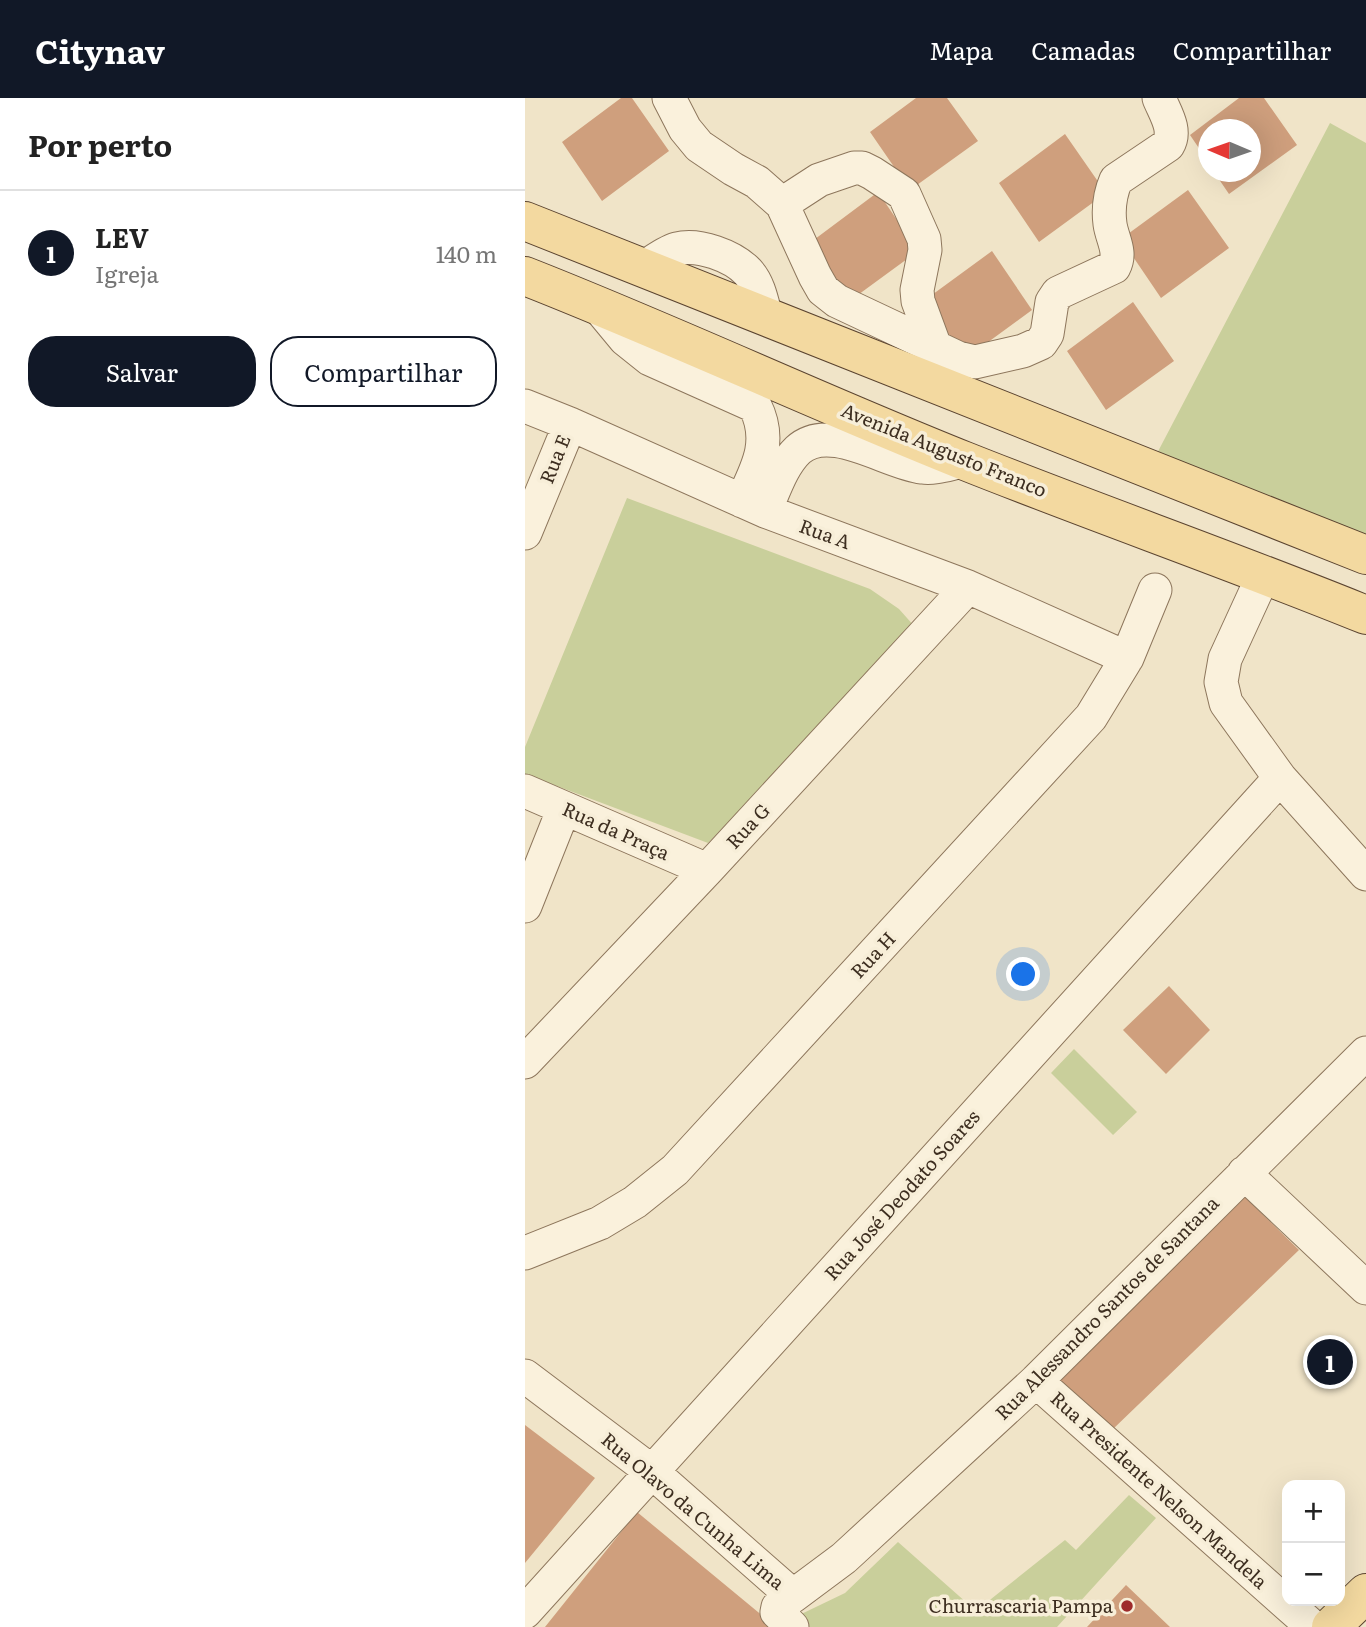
<!DOCTYPE html>
<html lang="pt">
<meta charset="utf-8">
<style>
body{margin:0;font-family:Literata,serif;background:#f6f6f6;color:#222}
.controls{position:absolute;right:21px;bottom:21px;display:grid;overflow:hidden;border-radius:14px;box-shadow:0 7px 28px #0002}
.controls button{width:63px;height:63px;display:grid;place-items:center;padding:0;border:0;border-bottom:2px solid #e0e0e0;background:#fff;color:#222;font:35px sans-serif}
.compass{position:absolute;left:673px;top:21px;width:63px;height:63px;border-radius:50%;background:#fff;box-shadow:0 7px 28px #0002;rotate:272deg}
.you{position:absolute;left:499px;top:877px;width:24px;height:24px;margin:-18px;border:5px solid #fff;border-radius:50%;background:#1a73e8;box-shadow:0 0 0 10px #1a73e833}
.badge{display:grid;place-items:center;width:46px;height:46px;border-radius:50%;background:#111827;color:#fff;font-size:23px;font-weight:700}
.pin{position:absolute;translate:-50% -50%;border:4px solid #fff;box-shadow:0 2px 7px #0006}
.list{margin:0;padding:0;list-style:none}
h2{display:flex;justify-content:space-between;align-items:center;height:91px;margin:0;padding:0 28px;font-size:30px}
h2 small{font-size:23px;font-weight:400;color:#767676}
.list li{display:grid;grid-template-columns:46px 1fr auto;gap:21px;align-items:center;box-sizing:border-box;height:126px;padding:0 28px;border-top:2px solid #e0e0e0}
.list b{display:block;font-size:26px;white-space:nowrap}
.list p{margin:0;font-size:23px;white-space:nowrap;color:#767676}
.list em{font-size:23px;font-style:normal;color:#767676}
.actions{display:flex;gap:14px;padding:21px 28px}
.actions a{flex:1;padding:16px 0;border:2px solid #111827;border-radius:28px;text-align:center;font-size:24px;color:#111827}
.actions .main{background:#111827;color:#fff}
.map{position:relative;flex:none;width:841px;height:1529px;overflow:hidden}
header{display:flex;align-items:center;gap:42px;box-sizing:border-box;height:98px;padding:0 35px;background:#111827;color:#fff}
header strong{font-size:33px}
nav{display:flex;gap:38px;margin-inline-start:auto;font-size:24px}
main{display:flex}
aside{flex:1;background:#fff}
.map>svg:first-child{display:block}
.green{fill:#c9cf9b}
.building{fill:#cf9f7d}
.lines{fill:none;stroke-linecap:round;stroke-linejoin:round}
.minor-casing{stroke:#8d765c;stroke-width:35}
.major-casing{stroke:#5b4430;stroke-width:40}
.minor{stroke:#faf1dc;stroke-width:33}
.major{stroke:#f3d9a0;stroke-width:38}
.poi-dot{fill:#9e2a2b;stroke:#f7eed8;stroke-width:2.5}
.labels{text-anchor:middle;stroke-width:7;stroke-linejoin:round;paint-order:stroke}
.street-label{font-size:19px;fill:#3d2e20;stroke:#f7eed8}
.poi-label{font-size:19px;fill:#3d2e20;stroke:#f7eed8;text-anchor:end}
</style>
<header>
<strong>Citynav</strong>
<nav><a>Mapa</a><a>Camadas</a><a>Compartilhar</a></nav>
</header>
<main>
<aside>
<h2>Por perto<small></small></h2>
<ul class="list">
<li><span class="badge">1</span><div><b>LEV</b><p>Igreja</p></div><em>140 m</em></li>
</ul>
<div class="actions"><a class="main">Salvar</a><a>Compartilhar</a></div>
</aside>
<div class="map">
<svg width="841" height="1529" viewBox="0 0 841 1529">
<rect width="100%" height="100%" fill="#f0e4c8"/>
<path class="green" d="M805 25 841 45V442L628 363Z
M102 400 345 491 374 511 390 529 183 745 0 676V649Z
M549 951 612 1014 588 1037 526 975Z
M604 1397 631 1420 532 1529H279L268 1520 320 1495 373 1444 451 1513 540 1442 551 1452Z"/>
<path class="building" d="M96 0H107L144 53 77 103 37 44Z
M391 0H422L453 43 385 92 345 34Z
M714 0H739L772 47 704 96 689 74H726V32H684V65L665 37Z
M540 36 581 95 514 144 474 85Z
M663 92 704 150 636 200 596 141Z
M353 94 393 153 326 202 286 144Z
M467 153 507 212 440 261 400 202Z
M608 204 649 263 581 312 542 253Z
M644 888 685 932 641 976 598 932Z
M720 1099 774 1152 587 1332 533 1280Z
M0 1327 70 1380 0 1465Z
M112 1414 251 1529H20Z
M601 1487 645 1529H562Z"/>
<g class="lines">
<defs>
<path id="minor" d="M144 0 160 31 174 48 208 71 232 84 257 106 290 178 298 192 312 203 433 260 450 264 498 253 516 245 522 236 527 204 533 195 589 169C597 154 587 141 585 126 583 111 585 96 591 82L643 47C652 32 640 15 634 0
M257 106 294 82 329 70H337L347 75 379 96 399 141 400 152 392 192 393 203 410 249
M119 170C129 163 141 154 152 151 173 145 208 158 223 174 234 186 237 204 241 219
M71 206 100 241 125 261 230 308C248 344 232 371 217 403
M0 308 45 326 240 413 443 489 602 560
M240 413C249 393 257 367 273 352 305 323 362 365 397 369 411 371 426 365 439 363
M0 435 45 326
M739 476 700 561 696 584 701 605 755 680 841 776
M0 693 182 772
M0 808 39 710
M0 964 182 772 443 489
M719 1075 841 1190
M0 1155 75 1125 110 1104 150 1072 566 619 602 560 630 492
M0 1278 126 1373 268 1498 319 1460 511 1283 841 955
M511 1283 788 1529
M0 1514 755 680
M267 1529 252 1514 253 1509 268 1498"/>
<path id="major" d="M0 123 841 457
M0 178C148 236 292 304 440 363 573 416 708 463 841 517
M806 1529 841 1495"/>
</defs>
<use href="#minor" class="minor-casing"/>
<use href="#major" class="major-casing"/>
<use href="#minor" class="minor"/>
<use href="#major" class="major"/>
</g>
<circle class="poi-dot" cx="602" cy="1508" r="7"/>
<g class="labels">
<g class="street-label">
<text transform="translate(419 352) rotate(22)" y="7">Avenida Augusto Franco</text>
<text transform="translate(30 361) rotate(-68)" y="7">Rua E</text>
<text transform="translate(300 436) rotate(20)" y="7">Rua A</text>
<text transform="translate(223 728) rotate(-47)" y="7">Rua G</text>
<text transform="translate(91 733) rotate(24)" y="7">Rua da Praça</text>
<text transform="translate(348 857) rotate(-47)" y="7">Rua H</text>
<text transform="translate(377 1097) rotate(-48)" y="7">Rua José Deodato Soares</text>
<text transform="translate(582 1210) rotate(-45)" y="7">Rua Alessandro Santos de Santana</text>
<text transform="translate(634 1392) rotate(42)" y="7">Rua Presidente Nelson Mandela</text>
<text transform="translate(168 1413) rotate(40)" y="7">Rua Olavo da Cunha Lima</text>
</g>
<g class="poi-label">
<text x="588" y="1515">Churrascaria Pampa</text>
</g>
</g>
</svg>
<div class="controls">
<button>+</button>
<button>−</button>
</div>
<svg class="compass" viewBox="-18 -18 36 36"><path d="M0-13l5 13h-10z" fill="#e53935"/><path d="M0 13l5-13h-10z" fill="#767676"/></svg>
<div class="you"></div>
<div class="pin badge" style="left:805px;top:1264px">1</div>
</div>
</main>
